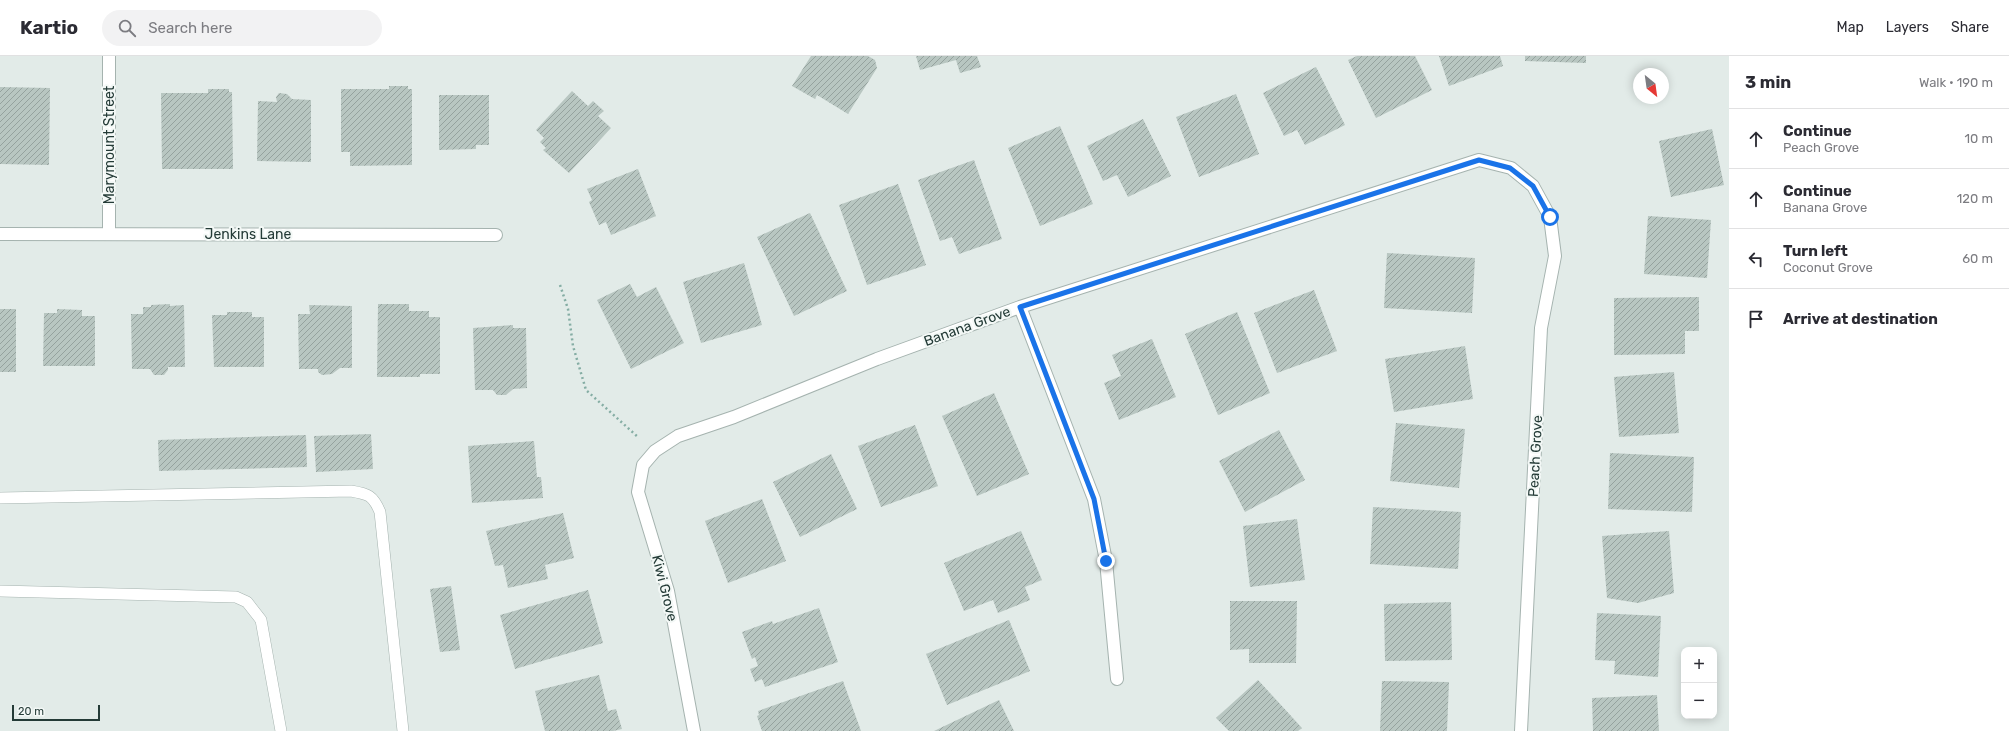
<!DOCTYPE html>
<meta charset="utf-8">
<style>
body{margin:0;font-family:Rubik,sans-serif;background:#f2f2f3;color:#2b2b33}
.controls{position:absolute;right:12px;bottom:12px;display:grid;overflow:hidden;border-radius:8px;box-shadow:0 2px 10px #0003}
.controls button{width:36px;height:36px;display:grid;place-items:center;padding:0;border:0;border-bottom:1px solid #e1e1e2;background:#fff;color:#2b2b33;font:20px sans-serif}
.compass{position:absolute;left:1633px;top:12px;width:36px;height:36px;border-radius:50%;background:#fff;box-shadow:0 2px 10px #0003;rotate:151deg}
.scale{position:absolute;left:12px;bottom:10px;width:88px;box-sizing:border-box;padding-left:4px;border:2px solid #243b37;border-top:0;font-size:11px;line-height:14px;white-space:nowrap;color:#243b37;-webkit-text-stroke:3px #f3f8f6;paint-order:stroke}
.stop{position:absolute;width:12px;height:12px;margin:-9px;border:3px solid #1a73e8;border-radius:50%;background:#fff}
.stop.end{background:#1a73e8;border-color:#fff;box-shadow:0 1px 4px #0008}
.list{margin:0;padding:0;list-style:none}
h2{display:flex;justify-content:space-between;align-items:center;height:52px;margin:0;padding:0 16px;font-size:17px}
h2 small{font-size:13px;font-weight:400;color:#7c7c81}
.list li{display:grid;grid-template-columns:26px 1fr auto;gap:12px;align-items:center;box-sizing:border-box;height:60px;padding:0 16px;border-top:1px solid #e1e1e2}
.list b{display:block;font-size:15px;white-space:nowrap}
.list p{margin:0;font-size:13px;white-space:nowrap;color:#7c7c81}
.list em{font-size:13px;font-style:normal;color:#7c7c81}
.icon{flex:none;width:22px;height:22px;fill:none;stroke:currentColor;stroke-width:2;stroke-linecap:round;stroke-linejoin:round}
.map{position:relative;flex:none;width:1729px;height:675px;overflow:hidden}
header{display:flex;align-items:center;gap:24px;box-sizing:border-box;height:56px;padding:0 20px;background:#fff;border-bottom:1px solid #e1e1e2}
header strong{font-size:19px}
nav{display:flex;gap:22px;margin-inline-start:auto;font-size:14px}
.search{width:280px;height:36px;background:#f2f2f3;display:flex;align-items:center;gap:10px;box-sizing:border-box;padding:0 14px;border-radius:22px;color:#7c7c81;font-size:15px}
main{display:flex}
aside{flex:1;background:#fff}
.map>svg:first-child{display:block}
.building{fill:url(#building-hatch)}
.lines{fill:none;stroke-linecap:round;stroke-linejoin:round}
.service-casing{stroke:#a5b3af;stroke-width:12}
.minor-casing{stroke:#a5b3af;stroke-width:14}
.path{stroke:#85ada4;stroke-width:2.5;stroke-dasharray:2 3;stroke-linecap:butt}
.service{stroke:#fff;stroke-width:11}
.minor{stroke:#fff;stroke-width:12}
.route{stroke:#1a73e8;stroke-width:5}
.labels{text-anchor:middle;stroke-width:4;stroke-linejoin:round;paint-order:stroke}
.street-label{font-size:14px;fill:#243b37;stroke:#f3f8f6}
</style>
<header>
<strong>Kartio</strong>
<div class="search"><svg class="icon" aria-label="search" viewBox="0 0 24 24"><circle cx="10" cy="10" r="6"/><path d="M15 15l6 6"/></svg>Search here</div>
<nav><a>Map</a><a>Layers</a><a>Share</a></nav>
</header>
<main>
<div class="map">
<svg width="1729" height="675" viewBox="0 0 1729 675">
<defs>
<pattern id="building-hatch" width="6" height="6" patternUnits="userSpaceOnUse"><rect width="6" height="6" fill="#b8c6c1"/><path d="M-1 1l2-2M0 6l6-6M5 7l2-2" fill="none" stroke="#95a29e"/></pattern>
</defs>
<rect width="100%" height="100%" fill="#e2ebe8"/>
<path class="building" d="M811 0H868L875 4 877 12 848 58 817 39 815 43 792 30Z
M916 0H977L981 11 960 17 956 4 920 14Z
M1357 0H1415L1432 34 1376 62 1348 4Z
M1439 0H1500L1503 10 1449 30Z
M1525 0H1586V7L1525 5Z
M1316 11 1345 69 1305 89 1297 74 1284 80 1263 37Z
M389 30H408V33H412V109L350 110V96H341V33H389Z
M0 31 50 32 49 109 0 108Z
M208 33H229V36H232L233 113H162L161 37H208Z
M572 35 588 50 593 45 604 55 598 60 611 72 569 117 543 94 546 92 540 86 544 82 536 74Z
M279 37 287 38 292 43 311 44V106L257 105 258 45 277 46 276 41Z
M1236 38 1259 98 1199 121 1176 61Z
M439 39H489V89H476V93L439 94Z
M1143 63 1171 120 1128 141 1117 119 1103 125 1087 90Z
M1060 70 1093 148 1040 170 1008 92Z
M1712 73 1724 129 1671 141 1659 85Z
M974 104 1002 183 959 198 952 181 940 185 918 124Z
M638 113 656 160 611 179 606 166 599 169 589 146 592 144 587 133Z
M898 128 926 209 867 229 839 149Z
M810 157 847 235 794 260 757 181Z
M1648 160 1711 164 1707 222 1644 218Z
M1387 197 1475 202 1472 257 1384 252Z
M744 207 762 269 701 287 683 226Z
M630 228 637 241 656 231 684 287 631 313 597 244Z
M1314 234 1337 295 1277 317 1254 257Z
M1699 241V275H1685V298L1614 299V242Z
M170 248V250L184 249 185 311H168V314L164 319H154L150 313H132L131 258H143V251H151V249Z
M378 248H409V255H429V261H440V318H420V321H377Z
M309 249 352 250V312H340L332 318 322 319 318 316V313H299L298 258H310Z
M0 253H16V316H0Z
M57 253 82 254V260H95V310H43L44 257H57Z
M227 256H252V261H264V311H214L212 259H227Z
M1237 256 1270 337 1218 359 1185 278Z
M513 269V272H526L527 332 513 333 506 339H497L493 334H475L473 272Z
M1152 283 1176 341 1119 364 1104 327 1121 320 1112 299Z
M1465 290 1473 343 1394 356 1385 303Z
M1674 316 1679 377 1619 381 1614 321Z
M994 337 1029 418 977 440 942 360Z
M1396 367 1465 373 1459 432 1390 425Z
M915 369 938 430 881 451 858 390Z
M1279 374 1305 424 1245 456 1219 405Z
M371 378 373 413 316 416 314 380Z
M306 379 307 411 159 415 158 384Z
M534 385 537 421H541L543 442 472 447 468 390Z
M1610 397 1694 401 1692 456 1608 453Z
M831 398 857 453 800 481 773 426Z
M762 443 786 505 728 527 705 465Z
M1373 451 1461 456 1458 513 1370 508Z
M563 457 574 502 545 509 548 523 508 532 503 509 495 510 486 475Z
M1297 463 1305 524 1250 531 1243 470Z
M1021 475 1042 524 1025 531 1030 544 998 557 993 544 964 555 944 507Z
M1669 475 1674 537 1638 547 1607 542 1602 480Z
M451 530 460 594 440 596 430 533Z
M588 534 603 587 515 613 500 559Z
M1230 545H1297L1296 607H1249V593L1230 594Z
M1451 546 1452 604 1385 605 1384 548Z
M819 552 838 606 765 631 762 623 755 626 750 613 758 610 755 601 752 603 742 576 772 565 773 568Z
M1597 557 1661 560 1658 621 1614 618 1615 605 1595 604Z
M1009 564 1030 615 947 649 926 598Z
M599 619 608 655 616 653 622 673 613 675H545L535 635Z
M1258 624 1302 672 1298 675H1229L1216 662Z
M843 625 861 675H762L757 660 759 659 758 655Z
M1382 625 1449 626 1447 675H1380Z
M1657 639 1659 675H1593L1592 642Z
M999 644 1014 675H934Z"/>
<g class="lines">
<defs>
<path id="service" d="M0 442 351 435C368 438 373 439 380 456L403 675
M0 535 236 541 247 546 261 564 281 675"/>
<path id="minor" d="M0 178 496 179
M109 178V0
M1020 251 1094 443 1106 505 1117 623
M694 675 668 535 638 436 643 409 655 395 678 380 734 361 877 303 1020 251 1479 104 1511 112 1533 130 1550 161 1555 200 1541 272 1521 675"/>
</defs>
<use href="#service" class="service-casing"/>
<use href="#minor" class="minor-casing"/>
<path class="path" d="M560 229 568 253 573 290 586 334 639 382"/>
<use href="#service" class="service"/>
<use href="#minor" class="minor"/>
</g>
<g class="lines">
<path class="route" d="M1106 505 1094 443 1020 251 1479 104 1510 112 1533 130 1550 161"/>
</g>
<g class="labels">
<g class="street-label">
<text transform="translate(109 89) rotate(-90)" y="5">Marymount Street</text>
<text x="248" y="183">Jenkins Lane</text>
<text transform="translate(967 270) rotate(-20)" y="5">Banana Grove</text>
<text transform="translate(1535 400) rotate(-87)" y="5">Peach Grove</text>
<text transform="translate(665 532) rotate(76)" y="5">Kiwi Grove</text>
</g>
</g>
</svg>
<div class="controls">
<button>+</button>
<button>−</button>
</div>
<svg class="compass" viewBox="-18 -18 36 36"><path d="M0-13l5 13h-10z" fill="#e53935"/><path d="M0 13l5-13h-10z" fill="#7c7c81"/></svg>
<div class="scale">20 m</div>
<div class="stop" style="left:1550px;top:161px"></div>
<div class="stop end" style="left:1106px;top:505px"></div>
</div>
<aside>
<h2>3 min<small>Walk · 190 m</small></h2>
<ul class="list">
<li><svg class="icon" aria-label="ahead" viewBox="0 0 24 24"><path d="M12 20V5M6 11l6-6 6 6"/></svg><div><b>Continue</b><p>Peach Grove</p></div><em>10 m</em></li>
<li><svg class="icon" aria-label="ahead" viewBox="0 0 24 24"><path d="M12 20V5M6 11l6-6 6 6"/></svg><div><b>Continue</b><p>Banana Grove</p></div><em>120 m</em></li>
<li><svg class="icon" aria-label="left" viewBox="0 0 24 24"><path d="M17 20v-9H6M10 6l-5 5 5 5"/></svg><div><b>Turn left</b><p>Coconut Grove</p></div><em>60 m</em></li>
<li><svg class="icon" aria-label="arrive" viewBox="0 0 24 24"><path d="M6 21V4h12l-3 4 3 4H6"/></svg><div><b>Arrive at destination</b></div></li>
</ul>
</aside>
</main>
